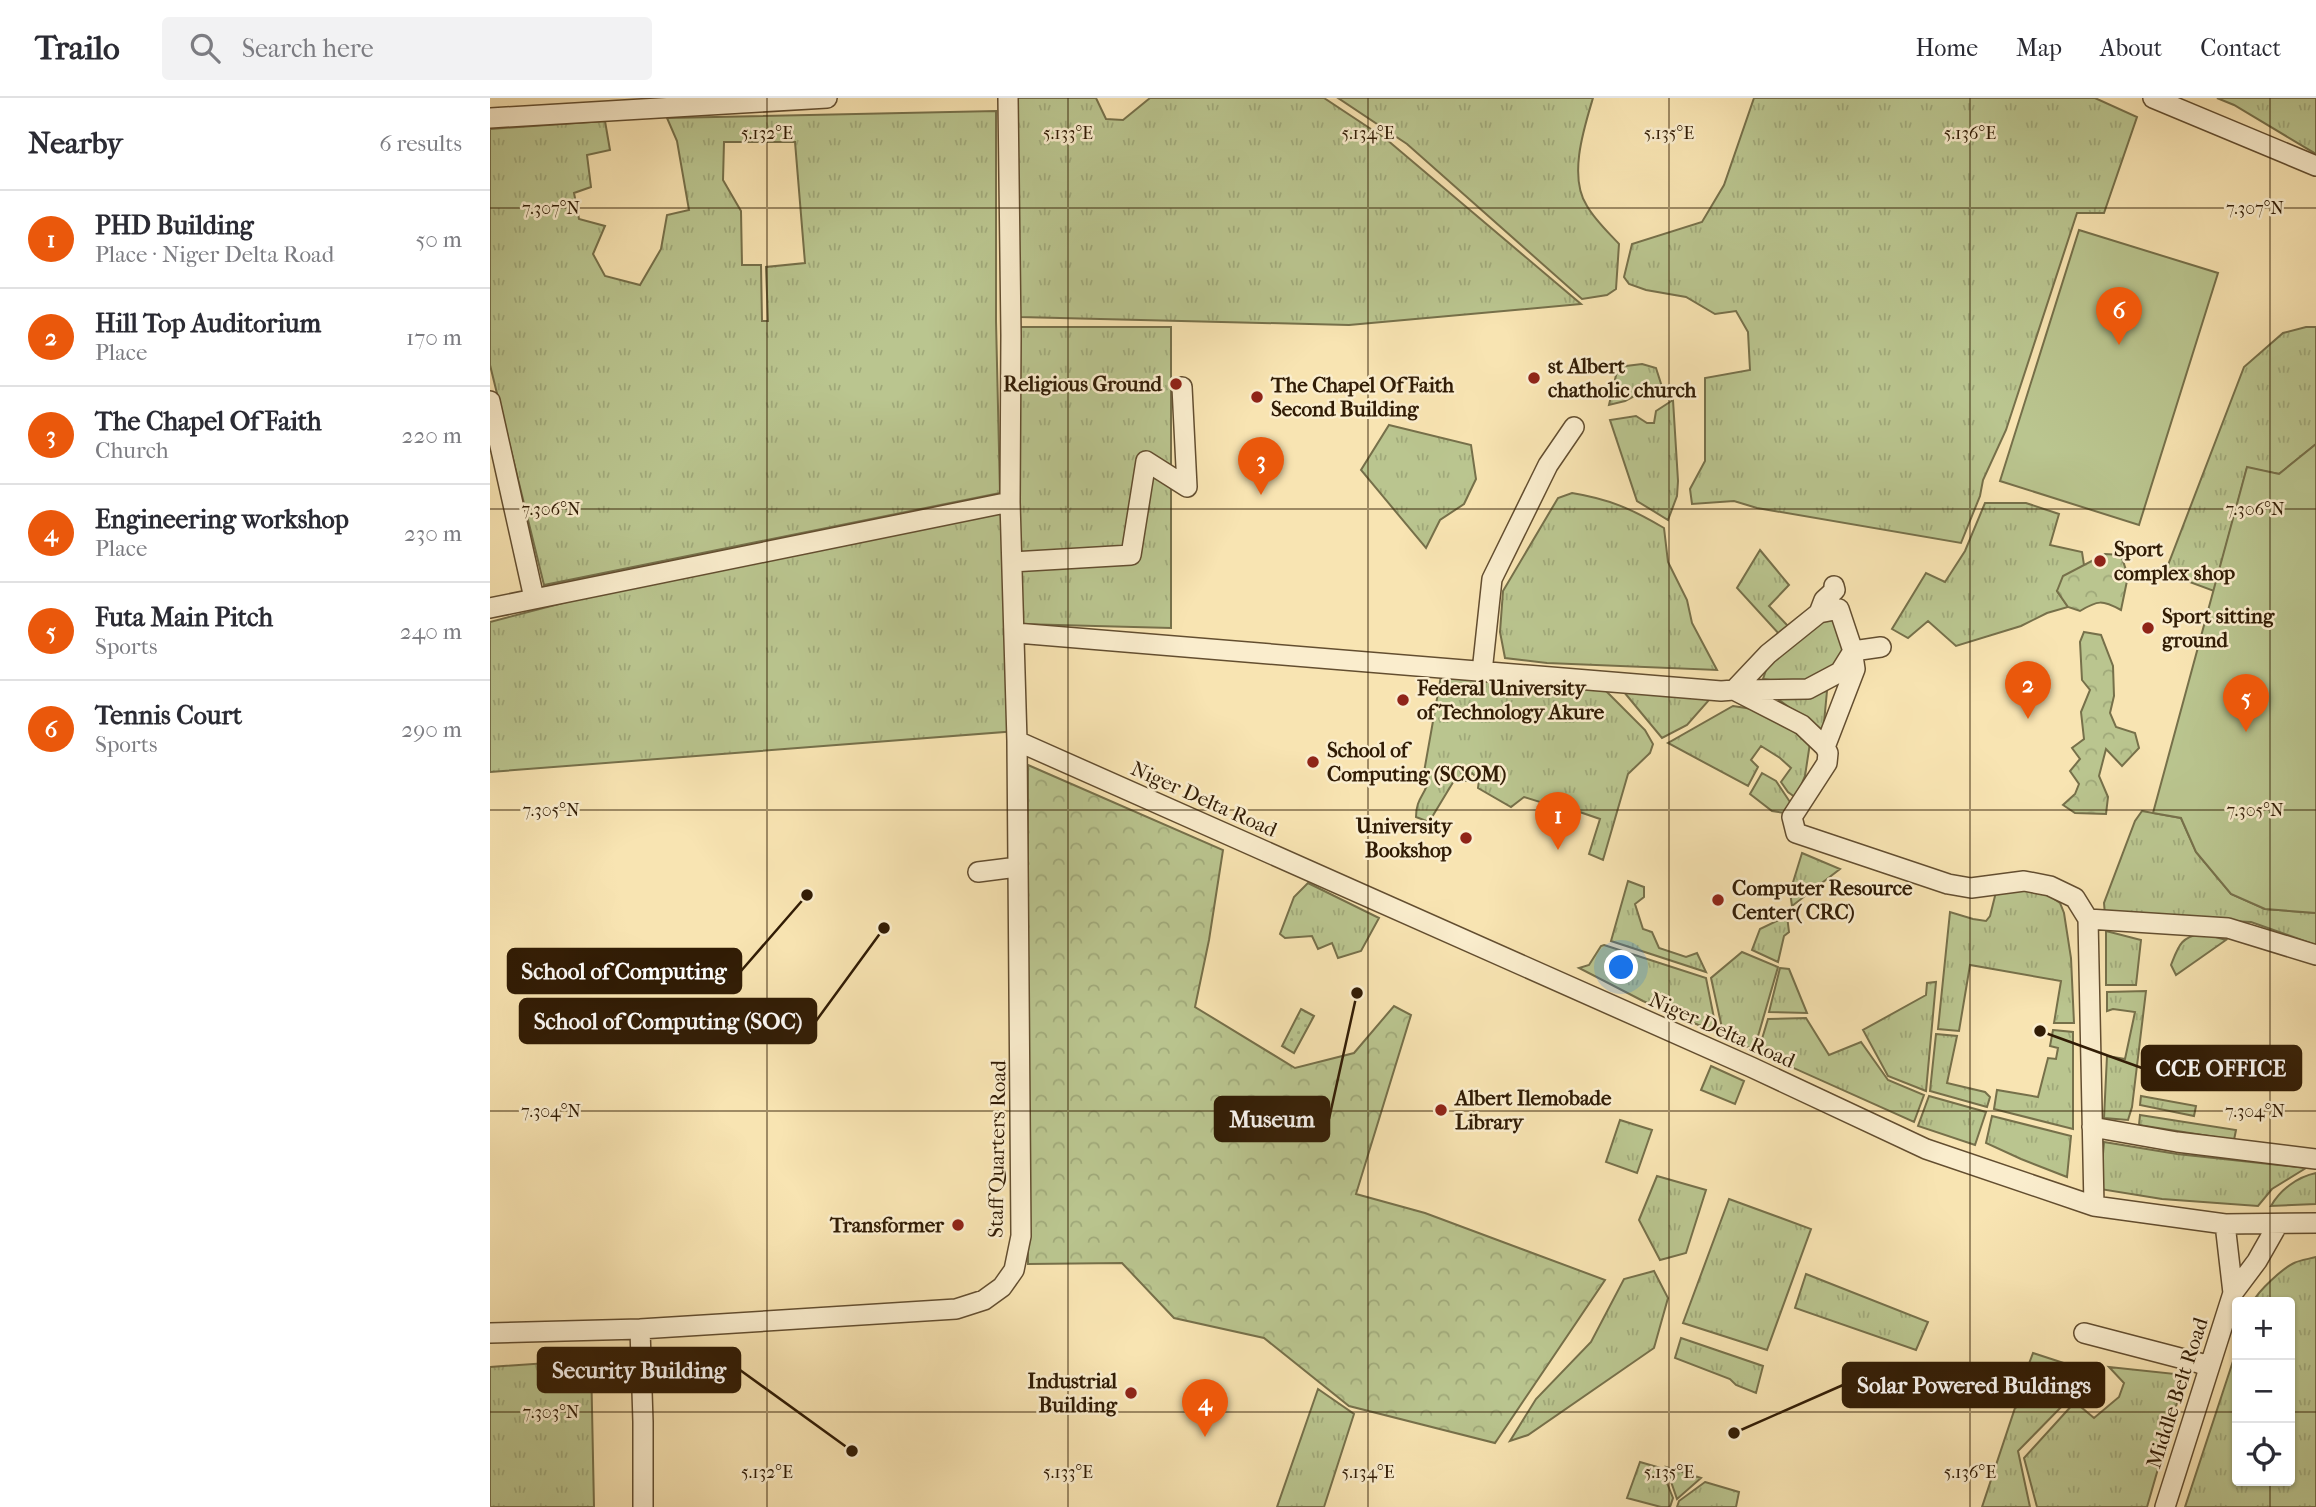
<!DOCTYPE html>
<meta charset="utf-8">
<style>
body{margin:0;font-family:"IM FELL French Canon",serif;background:#f2f2f3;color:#2b2b33}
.controls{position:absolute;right:21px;bottom:21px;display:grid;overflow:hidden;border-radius:7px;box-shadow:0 2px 5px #0004}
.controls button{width:63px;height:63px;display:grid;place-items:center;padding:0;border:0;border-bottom:2px solid #e1e1e2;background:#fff;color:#2b2b33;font:35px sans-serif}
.you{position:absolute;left:1132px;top:870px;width:24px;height:24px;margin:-18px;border:5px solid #fff;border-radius:50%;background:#1a73e8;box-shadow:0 0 0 10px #1a73e833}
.badge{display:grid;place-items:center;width:46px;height:46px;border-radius:50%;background:#ea580c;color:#fff;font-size:23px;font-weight:700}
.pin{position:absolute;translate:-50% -58px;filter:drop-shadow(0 2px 4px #0008)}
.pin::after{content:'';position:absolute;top:37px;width:24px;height:21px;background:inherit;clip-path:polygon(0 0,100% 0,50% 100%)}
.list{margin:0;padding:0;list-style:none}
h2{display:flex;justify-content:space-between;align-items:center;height:91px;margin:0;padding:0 28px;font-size:30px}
h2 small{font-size:23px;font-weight:400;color:#7c7c81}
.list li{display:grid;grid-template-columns:46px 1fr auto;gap:21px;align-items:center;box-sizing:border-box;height:98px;padding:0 28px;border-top:2px solid #e1e1e2}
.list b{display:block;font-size:26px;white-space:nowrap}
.list p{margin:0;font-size:23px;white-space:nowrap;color:#7c7c81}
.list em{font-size:23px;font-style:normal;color:#7c7c81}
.icon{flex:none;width:38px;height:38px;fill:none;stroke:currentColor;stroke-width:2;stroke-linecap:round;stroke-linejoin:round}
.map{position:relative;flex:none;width:1826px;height:1409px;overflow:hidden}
header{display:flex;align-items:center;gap:42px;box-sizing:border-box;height:98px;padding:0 35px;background:#fff;border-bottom:2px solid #e1e1e2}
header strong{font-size:33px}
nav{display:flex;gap:38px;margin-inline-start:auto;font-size:24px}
.search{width:490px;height:63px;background:#f2f2f3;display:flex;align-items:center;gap:18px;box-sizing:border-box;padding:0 24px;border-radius:7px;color:#7c7c81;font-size:26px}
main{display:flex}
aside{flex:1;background:#fff}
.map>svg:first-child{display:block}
.grass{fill:url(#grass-tufts);stroke:#76704a;stroke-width:2;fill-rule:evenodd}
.forest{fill:url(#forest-crowns);stroke:#76704a;stroke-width:2}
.park{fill:url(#park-dots);stroke:#76704a;stroke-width:2}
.pitch{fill:#bac58f;stroke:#76704a;stroke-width:2}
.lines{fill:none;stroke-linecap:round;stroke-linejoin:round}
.minor-casing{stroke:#634e30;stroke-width:22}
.minor{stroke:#faedcd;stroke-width:19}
.ticks{fill:none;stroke:#311c05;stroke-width:2;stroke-opacity:0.45}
.poi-dot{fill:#8f2418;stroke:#faedcd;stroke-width:2.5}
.labels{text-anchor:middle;stroke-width:5;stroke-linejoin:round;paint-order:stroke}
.poi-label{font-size:21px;font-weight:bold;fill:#311c05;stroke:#faedcd;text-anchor:start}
.street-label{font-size:21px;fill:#311c05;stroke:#faedcd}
.ticks-label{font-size:18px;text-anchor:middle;fill:#311c05;stroke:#faedcd;stroke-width:5;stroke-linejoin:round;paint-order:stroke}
.leader{fill:none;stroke:#311c05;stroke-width:2.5}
.callout-dot{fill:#311c05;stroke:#faedcd;stroke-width:2.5}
.callout{fill:#311c05;stroke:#311c05;stroke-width:2.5}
.callout-label{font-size:23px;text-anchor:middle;font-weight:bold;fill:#fff}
</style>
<header>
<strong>Trailo</strong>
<div class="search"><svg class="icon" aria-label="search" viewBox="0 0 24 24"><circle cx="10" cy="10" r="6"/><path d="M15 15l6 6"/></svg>Search here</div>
<nav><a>Home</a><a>Map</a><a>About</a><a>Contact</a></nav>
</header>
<main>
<aside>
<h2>Nearby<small>6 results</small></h2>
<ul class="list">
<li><span class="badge">1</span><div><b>PHD Building</b><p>Place · Niger Delta Road</p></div><em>50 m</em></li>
<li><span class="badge">2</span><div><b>Hill Top Auditorium</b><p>Place</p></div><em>170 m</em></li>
<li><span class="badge">3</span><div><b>The Chapel Of Faith</b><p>Church</p></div><em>220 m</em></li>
<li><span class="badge">4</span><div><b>Engineering workshop</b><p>Place</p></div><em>230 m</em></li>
<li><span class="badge">5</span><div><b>Futa Main Pitch</b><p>Sports</p></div><em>240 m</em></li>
<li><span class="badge">6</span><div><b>Tennis Court</b><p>Sports</p></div><em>290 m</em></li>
</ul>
</aside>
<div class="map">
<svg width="1826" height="1409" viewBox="0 0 1826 1409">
<defs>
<pattern id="grass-tufts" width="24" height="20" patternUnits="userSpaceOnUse" patternTransform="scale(1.75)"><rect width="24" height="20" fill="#bac58f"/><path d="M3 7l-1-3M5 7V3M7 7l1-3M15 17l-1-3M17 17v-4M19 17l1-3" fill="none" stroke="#a0a97a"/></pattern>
<pattern id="forest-crowns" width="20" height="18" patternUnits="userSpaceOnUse" patternTransform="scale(1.75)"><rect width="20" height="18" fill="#bac58f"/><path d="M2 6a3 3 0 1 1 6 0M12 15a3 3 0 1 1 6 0" fill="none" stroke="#a0a97a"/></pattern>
<pattern id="park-dots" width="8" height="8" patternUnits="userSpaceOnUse" patternTransform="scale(1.75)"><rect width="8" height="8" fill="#bac58f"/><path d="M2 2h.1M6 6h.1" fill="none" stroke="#a0a97a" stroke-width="1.8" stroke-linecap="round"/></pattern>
</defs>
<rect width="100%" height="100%" fill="#f8e4b2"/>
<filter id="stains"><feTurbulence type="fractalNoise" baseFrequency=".00286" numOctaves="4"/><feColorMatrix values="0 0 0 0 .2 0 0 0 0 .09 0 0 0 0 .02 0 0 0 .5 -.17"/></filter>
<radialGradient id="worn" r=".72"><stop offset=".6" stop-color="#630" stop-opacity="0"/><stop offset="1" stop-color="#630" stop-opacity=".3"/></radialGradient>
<path class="grass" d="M526 0H606L616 21 633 22 660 0H834L896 41 1091 206 859 227 530 219Z
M848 0H1103C1094 30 1078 79 1097 108 1105 122 1118 134 1129 146L1126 191 1117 197 1092 201 917 46Z
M1264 0H1605L1647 19 1614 115H1587L1516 332 1493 382 1490 398 1471 445 1267 410 1244 403 1202 406 1200 391 1215 363V280L1260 272 1258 234 1246 213 1225 216 1196 199 1156 192 1139 186 1134 179 1142 146 1212 124 1234 87Z
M1727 0H1826V56L1744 7Z
M506 13V223L510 395 54 487 0 267V31L115 23 120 52 97 57 101 89 84 95 89 121 115 128 103 156 115 178 150 187 171 151 177 117 199 112 187 43 177 20ZM234 44H305L315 165 276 169 278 223H272L271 167H252L251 113 233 82Z
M528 229H681V530L530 526Z
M1816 229H1826V346L1789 376 1757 370 1724 493 1675 475 1754 269 1793 235Z
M1152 266 1166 270 1173 292 1148 296 1135 303 1119 307 1128 269Z
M1183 302 1188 383 1187 398 1178 422 1147 403 1120 322 1146 318 1157 325H1164L1166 313Z
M899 327 981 347 986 381 974 406 950 422 936 450 871 372Z
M1082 395C1119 401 1142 411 1174 430L1178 464 1197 502 1202 525 1227 572 1057 565 1015 560 1010 534 1013 493 1068 400Z
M517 404 527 633 0 674V524L273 453Z
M1495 405H1536L1569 416 1560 447 1592 454 1594 467 1567 493 1578 509 1557 515 1531 528 1466 548 1438 523 1418 540 1402 531 1436 475 1455 484 1475 453Z
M1270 452 1299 487 1279 508 1298 528 1290 537 1247 490Z
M1347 516 1359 553 1347 570 1317 587 1273 581 1279 563 1307 537Z
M951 578 1112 589 1155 632 1163 646 1160 655 1138 676 1113 762 1099 756 1110 721 1075 709 1073 712 1062 711 1060 707 1034 699 1021 709 988 690 989 682 982 675 976 683 965 681 939 724 926 719C926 700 935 698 939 681L934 674Z
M1129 588 1227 593 1197 627 1172 640Z
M1337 593 1333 635 1288 601Z
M1243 608 1275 613 1320 645 1315 678 1306 700 1298 694 1291 684 1301 670 1290 660 1271 648 1261 662 1268 669 1258 688 1178 645Z
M1272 675 1286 683 1302 707 1294 715 1282 713 1260 696Z
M1652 713 1691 720 1706 754 1741 796 1775 811 1826 815V847L1761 824 1615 817 1614 805 1645 723Z
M1312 755 1350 771 1302 808 1300 794Z
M1138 783 1154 789V799L1145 806 1153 831 1162 834 1169 850 1196 859 1207 855 1216 874 1121 843Z
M818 785 889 820 871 853 848 860 842 845 828 851 822 838 795 840 790 836 804 799Z
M1507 790 1551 792 1570 805 1574 815 1581 860 1584 925H1564L1571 883 1480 867 1469 933 1448 931 1460 814 1483 821 1496 823 1500 818Z
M1297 818 1299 834 1294 838 1288 864 1262 852 1270 831Z
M1616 833 1651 842 1646 887H1616Z
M1712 835 1736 842 1686 877 1681 867C1689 847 1690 840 1712 835Z
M1114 847 1216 880 1227 935 1153 903 1089 870 1099 867 1111 848Z
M1252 854 1288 869 1264 952 1234 939 1221 880Z
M1290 870 1299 871 1317 915 1279 914Z
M1446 884 1436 993 1398 978 1373 932 1436 897 1437 885Z
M1656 893 1642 1009 1638 1022 1614 1020 1617 958 1635 961 1645 914 1623 911 1617 913V894Z
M1316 920 1339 957 1371 944 1398 982 1434 997 1424 1024 1268 954 1278 921Z
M1563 932 1583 934V1031L1504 1011 1507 992 1548 999 1558 960 1566 961 1568 950 1560 948Z
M1446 936 1467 938 1457 985 1495 994 1500 999 1497 1009 1440 993Z
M1221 968 1254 983 1245 1006 1211 992Z
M1439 998 1496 1014 1485 1047 1428 1028Z
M1651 998 1706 1008 1704 1018 1650 1007Z
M1650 1017 1746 1032 1744 1042 1649 1027Z
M1502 1018 1581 1038 1577 1079 1531 1061 1496 1045Z
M1130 1022 1162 1032 1147 1075 1116 1064Z
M1614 1044 1687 1056 1816 1070 1782 1091 1768 1108 1672 1101 1610 1091Z
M1826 1075V1106L1781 1108C1790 1092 1807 1079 1826 1075Z
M1167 1078 1216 1092 1196 1155 1170 1162 1149 1122Z
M1239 1101 1321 1131 1277 1252 1193 1225Z
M1826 1159V1409H1695L1747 1251V1383H1800V1204H1763C1768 1193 1793 1170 1804 1165 1810 1162 1819 1161 1826 1159Z
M1164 1173 1178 1200 1164 1250 1038 1337 1020 1343 1046 1301 1101 1244 1134 1181Z
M1316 1176 1438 1224 1426 1252 1305 1210Z
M1191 1240 1273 1268 1266 1295 1246 1287 1240 1281 1185 1260Z
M1543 1255 1592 1271 1525 1303Z
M101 1262 104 1409H0V1269Z
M1619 1269 1695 1277 1657 1409H1547L1534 1360 1585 1304 1604 1320 1629 1299 1634 1285Z
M1575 1284 1581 1299 1528 1353 1540 1409H1492L1525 1310Z
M828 1291 864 1316 834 1409H787Z
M1150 1364 1171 1370 1183 1400 1180 1409H1171L1137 1400Z
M1176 1369 1211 1380 1187 1401Z
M1215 1384 1249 1394 1246 1409H1187L1189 1403Z"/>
<path class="forest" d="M1615 456 1631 457 1638 478 1631 512C1612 502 1608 502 1590 513L1578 509 1567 493 1573 478Z
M1594 534 1611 537 1623 568 1624 598 1620 615 1626 629 1645 635 1649 650 1632 668 1616 651 1609 678 1618 699 1616 716 1585 715 1573 707 1585 696 1589 686 1580 673 1590 661 1582 650 1594 641 1591 614 1600 592 1592 582 1590 544Z
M538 667 733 752 719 842 705 909 805 970 864 955 904 908 921 917 866 1096 935 1115 1115 1182 1005 1345 859 1308 774 1240 684 1220 632 1165 538 1166Z"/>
<path class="park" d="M811 911 824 918 804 955 792 948Z"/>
<path class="pitch" d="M1589 132 1728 175 1649 427 1510 383Z
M1826 346V815L1775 811 1741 796 1706 754 1691 720 1663 715 1757 369 1789 376Z"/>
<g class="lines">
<defs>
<path id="minor" d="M1663 0 1826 68
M0 20 337 0
M0 303 44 500
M523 464 641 457 656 363 697 389 692 289
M0 510 520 404
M1329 515 1334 502 1345 492 1344 488
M525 535 1231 593 1244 592 1312 627 1335 649 1338 655 1337 665 1302 719 1306 735 1458 786 1481 790 1534 783 1560 788 1585 800 1598 821 1604 1108
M992 574 1002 481 1058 367 1084 329
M1244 592 1278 556 1329 515 1349 511 1363 553 1391 549
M1249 592 1318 591 1350 574 1363 553
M527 643 1261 969 1436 1051 1604 1108 1735 1126 1826 1125
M1335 649 1365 571 1363 558
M488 774 528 769
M1598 821 1738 830 1826 857
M1602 1029 1687 1044 1826 1061
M1735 1126 1743 1195
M150 1231 153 1324V1409
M0 1235 150 1231 466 1211 494 1202 512 1189 524 1172 531 1138 527 643 520 404 521 237 518 0
M1594 1235 1709 1265 1718 1269
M1675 1409 1743 1195 1767 1163 1788 1126"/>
</defs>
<use href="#minor" class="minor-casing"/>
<use href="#minor" class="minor"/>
</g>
<path class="ticks" d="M277 0V1409M578 0V1409M878 0V1409M1179 0V1409M1480 0V1409M1780 0V1204M0 110H1826M0 411H1826M0 712H1826M0 1013H1826M0 1314H1747M1800 1314H1826M1780 1383V1409"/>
<g class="poi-dot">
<circle cx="1044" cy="280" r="7"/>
<circle cx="686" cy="286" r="7"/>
<circle cx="767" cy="299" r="7"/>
<circle cx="1610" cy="463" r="7"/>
<circle cx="1658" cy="530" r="7"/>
<circle cx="913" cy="602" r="7"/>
<circle cx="823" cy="664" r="7"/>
<circle cx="976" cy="740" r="7"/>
<circle cx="1228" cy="802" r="7"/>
<circle cx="951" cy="1012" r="7"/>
<circle cx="468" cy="1127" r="7"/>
<circle cx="641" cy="1295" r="7"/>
</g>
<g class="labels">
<g class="poi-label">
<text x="1058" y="275">st Albert<tspan x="1058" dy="24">chatholic church</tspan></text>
<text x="672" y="293" text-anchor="end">Religious Ground</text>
<text x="781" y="294">The Chapel Of Faith<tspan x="781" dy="24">Second Building</tspan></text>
<text x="1624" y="458">Sport<tspan x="1624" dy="24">complex shop</tspan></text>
<text x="1672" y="525">Sport sitting<tspan x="1672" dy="24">ground</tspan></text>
<text x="927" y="597">Federal University<tspan x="927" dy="24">of Technology Akure</tspan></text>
<text x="837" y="659">School of<tspan x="837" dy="24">Computing (SCOM)</tspan></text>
<text x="962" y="735" text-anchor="end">University<tspan x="962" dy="24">Bookshop</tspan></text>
<text x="1242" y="797">Computer Resource<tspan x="1242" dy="24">Center( CRC)</tspan></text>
<text x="965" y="1007">Albert Ilemobade<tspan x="965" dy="24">Library</tspan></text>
<text x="454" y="1134" text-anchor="end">Transformer</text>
<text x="627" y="1290" text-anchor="end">Industrial<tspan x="627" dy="24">Building</tspan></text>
</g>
<g class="street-label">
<text transform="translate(714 701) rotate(24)" y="7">Niger Delta Road</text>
<text transform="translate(1232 932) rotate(24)" y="7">Niger Delta Road</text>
<text transform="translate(507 1051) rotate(-89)" y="7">Staff Quarters Road</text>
<text transform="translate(1687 1295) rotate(-72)" y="7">Middle Belt Road</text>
</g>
</g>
<g class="ticks-label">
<text x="277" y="41">5.132°E</text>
<text x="578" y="41">5.133°E</text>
<text x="878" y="41">5.134°E</text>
<text x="1179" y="41">5.135°E</text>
<text x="1480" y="41">5.136°E</text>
<text x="61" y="116">7.307°N</text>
<text x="1765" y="116">7.307°N</text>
<text x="61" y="417">7.306°N</text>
<text x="1765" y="417">7.306°N</text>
<text x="61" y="718">7.305°N</text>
<text x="1765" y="718">7.305°N</text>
<text x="61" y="1019">7.304°N</text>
<text x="1765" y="1019">7.304°N</text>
<text x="61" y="1320">7.303°N</text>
<text x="277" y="1380">5.132°E</text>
<text x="578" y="1380">5.133°E</text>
<text x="878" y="1380">5.134°E</text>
<text x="1179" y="1380">5.135°E</text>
<text x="1480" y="1380">5.136°E</text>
</g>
<path class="leader" d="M317 797L251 873M394 830L326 923M1550 933L1652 970M867 895L839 1021M362 1353L250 1272M1244 1335L1353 1287"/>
<g class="callout-dot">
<circle cx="317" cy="797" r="7"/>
<circle cx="394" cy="830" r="7"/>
<circle cx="1550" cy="933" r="7"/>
<circle cx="867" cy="895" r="7"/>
<circle cx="362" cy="1353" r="7"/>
<circle cx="1244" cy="1335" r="7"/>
</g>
<g class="callout">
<rect x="18" y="851" width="233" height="44" rx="7"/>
<rect x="30" y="901" width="296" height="44" rx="7"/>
<rect x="1652" y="948" width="159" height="44" rx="7"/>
<rect x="725" y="999" width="114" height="44" rx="7"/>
<rect x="48" y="1250" width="202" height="44" rx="7"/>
<rect x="1353" y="1265" width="261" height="44" rx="7"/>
</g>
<g class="callout-label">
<text x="134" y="881">School of Computing</text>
<text x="178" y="931">School of Computing (SOC)</text>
<text x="1731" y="978">CCE OFFICE</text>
<text x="782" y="1029">Museum</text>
<text x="149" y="1280">Security Building</text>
<text x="1484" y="1295">Solar Powered Buldings</text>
</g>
<rect width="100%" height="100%" filter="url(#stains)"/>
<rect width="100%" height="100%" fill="url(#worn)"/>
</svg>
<div class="controls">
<button>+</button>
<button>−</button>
<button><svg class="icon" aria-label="locate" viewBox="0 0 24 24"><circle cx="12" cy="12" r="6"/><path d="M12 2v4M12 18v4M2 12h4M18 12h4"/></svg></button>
</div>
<div class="you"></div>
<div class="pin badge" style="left:1068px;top:752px">1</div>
<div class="pin badge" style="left:1538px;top:621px">2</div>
<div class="pin badge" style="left:771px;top:397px">3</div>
<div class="pin badge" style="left:715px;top:1339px">4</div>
<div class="pin badge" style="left:1756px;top:634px">5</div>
<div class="pin badge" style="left:1629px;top:247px">6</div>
</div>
</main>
